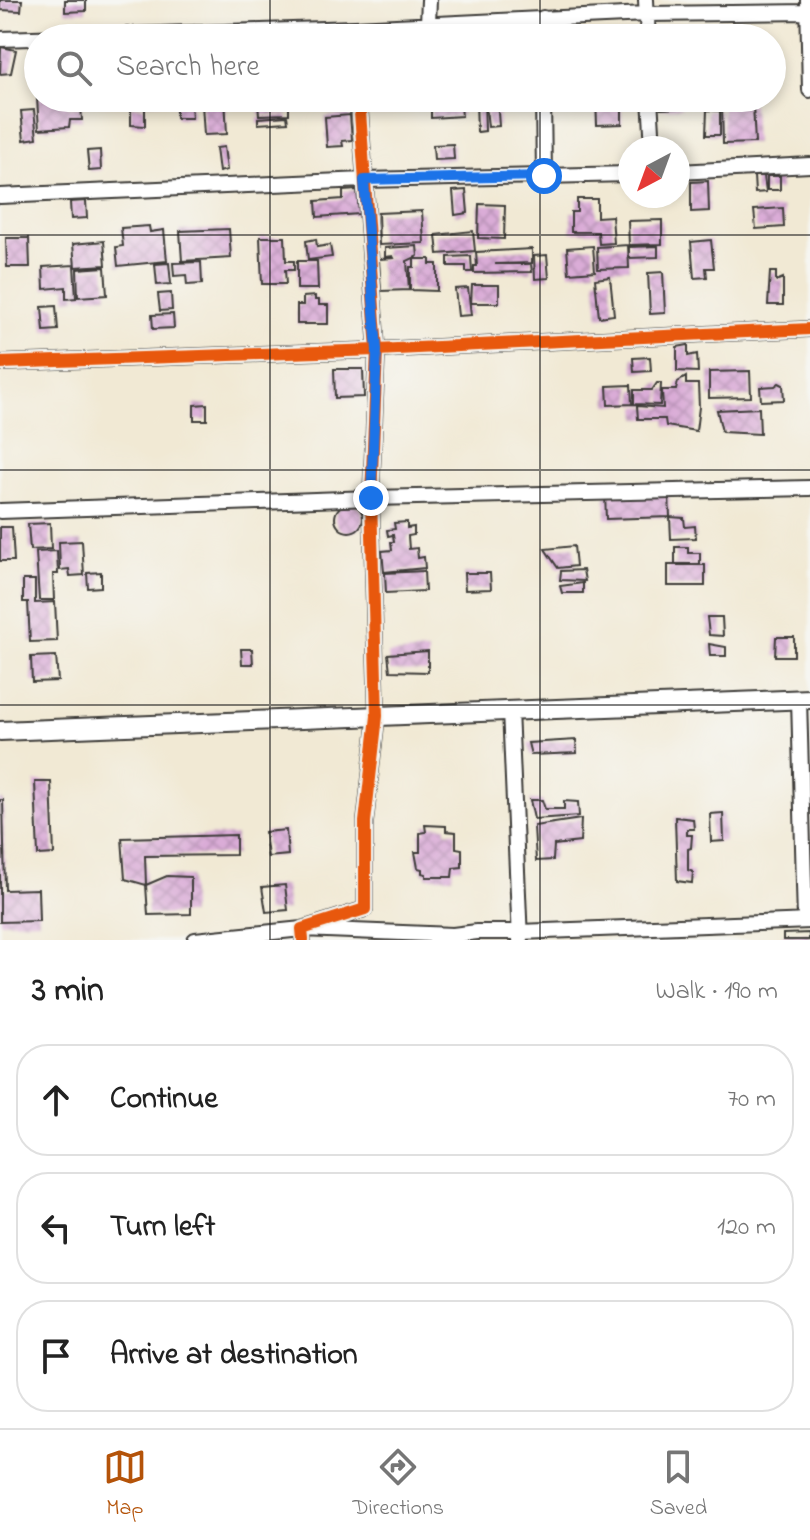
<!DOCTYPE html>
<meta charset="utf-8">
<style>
body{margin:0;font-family:"Indie Flower",sans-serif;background:#f2f2f2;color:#222}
.compass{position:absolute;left:618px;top:136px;width:72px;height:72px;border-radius:50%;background:#fff;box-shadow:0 4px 12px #0003;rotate:221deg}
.stop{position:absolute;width:24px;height:24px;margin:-18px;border:6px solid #1a73e8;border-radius:50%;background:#fff}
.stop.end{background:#1a73e8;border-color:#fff;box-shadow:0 2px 8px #0008}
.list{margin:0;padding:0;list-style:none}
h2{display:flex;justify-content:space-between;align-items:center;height:104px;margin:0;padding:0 32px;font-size:34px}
h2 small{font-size:26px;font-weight:400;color:#767676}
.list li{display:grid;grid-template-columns:52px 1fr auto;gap:24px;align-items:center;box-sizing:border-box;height:112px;margin:0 16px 16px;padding:0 16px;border:2px solid #e0e0e0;border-radius:32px}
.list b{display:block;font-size:30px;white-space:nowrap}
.list em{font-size:26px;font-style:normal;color:#767676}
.icon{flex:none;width:44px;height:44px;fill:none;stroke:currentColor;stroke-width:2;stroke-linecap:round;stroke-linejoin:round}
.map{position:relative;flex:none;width:810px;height:940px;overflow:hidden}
.search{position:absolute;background:#fff;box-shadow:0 4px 12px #0003;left:24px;right:24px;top:24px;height:88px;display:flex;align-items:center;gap:20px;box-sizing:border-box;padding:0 28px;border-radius:44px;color:#767676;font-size:30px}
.sheet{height:488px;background:#fff}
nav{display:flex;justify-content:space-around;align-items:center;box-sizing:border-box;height:112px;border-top:2px solid #e0e0e0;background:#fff;font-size:22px;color:#767676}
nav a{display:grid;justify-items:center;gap:4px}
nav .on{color:#b45309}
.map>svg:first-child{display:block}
.building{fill:url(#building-cross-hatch)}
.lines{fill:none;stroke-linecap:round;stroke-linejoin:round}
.minor-casing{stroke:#3c3b38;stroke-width:18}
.tertiary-casing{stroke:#3c3b38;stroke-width:22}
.minor{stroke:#fff;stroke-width:14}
.tertiary{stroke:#fff;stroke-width:18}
.cycleway-casing{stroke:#f6f6f2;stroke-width:17}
.cycleway{stroke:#e8590c;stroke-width:12}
.route{stroke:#1a73e8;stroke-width:10}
.grid{fill:none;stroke:#1c1c1c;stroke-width:2;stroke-opacity:0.55}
</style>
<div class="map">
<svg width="810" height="940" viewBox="0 0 810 940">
<defs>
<pattern id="building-cross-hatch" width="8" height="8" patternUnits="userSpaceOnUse" patternTransform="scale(2)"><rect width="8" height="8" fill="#daacd7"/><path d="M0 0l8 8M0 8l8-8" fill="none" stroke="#ba93b8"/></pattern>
</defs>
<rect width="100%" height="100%" fill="#f6f6f2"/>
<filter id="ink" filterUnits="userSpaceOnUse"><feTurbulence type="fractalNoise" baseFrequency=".0125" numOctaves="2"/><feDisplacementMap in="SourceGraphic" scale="16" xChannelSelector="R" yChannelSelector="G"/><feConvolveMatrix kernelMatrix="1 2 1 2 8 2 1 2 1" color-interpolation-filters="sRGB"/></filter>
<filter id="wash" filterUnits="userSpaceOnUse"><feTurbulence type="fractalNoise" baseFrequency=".006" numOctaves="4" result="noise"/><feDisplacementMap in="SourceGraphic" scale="32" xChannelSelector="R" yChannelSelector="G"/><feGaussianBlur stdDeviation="1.8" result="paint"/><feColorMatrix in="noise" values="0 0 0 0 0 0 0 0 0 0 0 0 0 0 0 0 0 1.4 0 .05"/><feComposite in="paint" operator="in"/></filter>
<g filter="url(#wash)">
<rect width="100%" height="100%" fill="#f1e9d4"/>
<g id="blocks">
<path class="building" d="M0 0H22L21 11 0 10Z
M65 0H86V11L65 12Z
M696 29 741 34V38H699Z
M1 47 16 50 11 73 0 74Z
M37 98H68V107L81 106 82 120H70L69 127 39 129Z
M131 98H161L162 103 131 104Z
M215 98H225L227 134 204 135 202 104 216 103Z
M485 98H497L499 126 488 127Z
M596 98H622V124L597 125Z
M660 98H681V108L661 109Z
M476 100H484L485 131 477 132Z
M289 102V114L259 115 258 104Z
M176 104H191L192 118H176Z
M753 104 755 143 723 144 722 105Z
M131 106 145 107V126L131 125Z
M461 106 462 116 431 118V107Z
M34 110 37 138 24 140 21 111Z
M707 110 720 111V135H706Z
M350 115 352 140 342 141 343 146 327 147 325 117Z
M287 116 288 122 258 124V118Z
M453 144 454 159 434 160 433 145Z
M224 147 227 170 219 172 216 148Z
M100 150 101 170 89 171 87 151Z
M754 176H764L766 192 755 193Z
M767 176H780V190H767Z
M708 181 709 211 691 212V182Z
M357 190 359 214 317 217 316 201 343 199V191Z
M466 190 468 213 455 215 453 191Z
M577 199H597V217L612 216 614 243 599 244 598 232H571V212H577Z
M86 201 87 218 71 219 70 202Z
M479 204 505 205 504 239 478 238Z
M783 208 784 227 756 229 754 210Z
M422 211 424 243 379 245 378 213Z
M662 220V244L629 245 628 221Z
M149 226 150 232 164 230 167 261 118 266 116 247 123 246 121 228Z
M229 229 231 258 182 261 180 231Z
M473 231 475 251 438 254 436 235Z
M260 237H285L286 261H294V270H285L286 284H262Z
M6 238H29L30 267H7Z
M316 239 317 247 330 245 332 257 308 260 306 241Z
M711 240 714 268H706L707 277 694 278 691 242Z
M104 241 106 265 75 267 73 244Z
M628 245 629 268 598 269 597 247Z
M417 246 418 256 407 261 409 290 381 291 379 259 394 258 393 256 385 257V248Z
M593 246 595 271 569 273 567 248Z
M658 246V257L629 258V247Z
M532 249V263L495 264H531L532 272 474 273V266H477L476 252Z
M547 255 549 278 535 279 534 256Z
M471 256 472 272H466V266H448V257Z
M414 259H430V264H437V291L410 290V267H414Z
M297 261H317L318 289H297Z
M201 262 202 284 187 285 186 275 174 276 173 263Z
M169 263 171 284 157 285 155 264Z
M74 265 76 298 66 299V287L44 289 43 267Z
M105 267 107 295 78 297 77 269Z
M663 272 665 313 650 314 648 273Z
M770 272H776V281L783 278V305H768Z
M610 277 614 315 599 317 595 279Z
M472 285H499V303H471Z
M468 288 471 315 458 316 455 289Z
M171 293 172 310 160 311 158 294Z
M315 296V300H319V305H328V324H297V305H303V297Z
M56 306 58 330 44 331 42 307Z
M173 314 174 328 153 329 152 315Z
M688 345V356L697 354 698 372 677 371V347Z
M650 357 651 371 634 372 633 358Z
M334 369H363L364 397 335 398Z
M750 371 751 397 709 398V372Z
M686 377V384H698L699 407 696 431 666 426 665 419H638L637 406 663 408 662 390H676L678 382Z
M657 383H661L660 405 634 404V390H652Z
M779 383 783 385 784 400 761 401 760 387 775 386Z
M631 385 632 404 608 405 607 386Z
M207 404V420H194V405Z
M759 408 760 434 722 432 717 410Z
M669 493 670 517 606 519 605 494Z
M335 518a14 14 0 1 1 28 0a14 14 0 1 1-28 0Z
M670 517 684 518 685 527 695 526 696 538 671 539Z
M407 522V528L414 527V535L408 536 409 549 417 548 418 558 424 557 425 568 384 572 382 551 392 550 391 542H394L393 535 388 536 387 530 395 529 394 523Z
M50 523 51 549 30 550 28 524Z
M0 527H12L14 561H0Z
M82 541 84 575 70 576 69 569 60 570 59 542Z
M574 546 576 566 558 568 545 549Z
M675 547H688V553H700V564H675Z
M57 551 58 574H53L54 600H39L36 552Z
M668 565H705V586H668Z
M583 570 585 581 560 580 561 571Z
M424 571 425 591 386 593 385 573Z
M101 572V587L88 588 87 573Z
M464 573H490L491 589 465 590Z
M23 580H35V603L55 602 57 641 30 642 28 602H23Z
M583 583V593H562L560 586Z
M707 617H722L723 636 709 635Z
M776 637H794V656H775Z
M709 644 726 647V656H710Z
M241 649H252L253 664H242Z
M428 651V672L390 671 388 654Z
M56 656 58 681 32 682 31 657Z
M576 740 577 753 531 755 528 743Z
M35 782H51L54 854 38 855Z
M0 800H3L5 890 38 889 39 921 0 922Z
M530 800H542L545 809H564V801L578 802 579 816 534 819Z
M723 813 724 841 711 842 710 814Z
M675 817 693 819 694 829H687V835H692L691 848 688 849V870L693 872 692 883 677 881Z
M581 819 580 842 554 845 553 860 536 861 534 826Z
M425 825 446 826V831L456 832V848L462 849V867L453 868 452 877H426V874L422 873V869L418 868 415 852H420V833L426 832Z
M286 830 288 855 268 857 265 832Z
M236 835V855L145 856 146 885 125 879 122 838Z
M167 876 191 877V914L148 915 146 885Z
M285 885 288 910 266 912 262 887Z
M809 933V940H783V934Z"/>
</g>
</g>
<g filter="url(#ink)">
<use href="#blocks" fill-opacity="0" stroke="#3c3b38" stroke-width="2"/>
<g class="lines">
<defs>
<path id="minor" d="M646 0 648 38
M808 0 810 90
M543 18V38
M428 23 429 0
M0 39 355 28 646 14 810 12
M543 98 544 176
M650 98 653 148
M678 172 810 165
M0 196 364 180 630 174
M0 363 377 350 810 329
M0 511 371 498 810 488
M799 699 805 921
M510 710 520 940
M195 940 302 929 453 935 477 932H519L810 921
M303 940 302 929 365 909V822L377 716 371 498 377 350 359 98"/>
<path id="tertiary" d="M0 731 810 699"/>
</defs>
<use href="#minor" class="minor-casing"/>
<use href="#tertiary" class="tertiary-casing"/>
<use href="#minor" class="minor"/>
<use href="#tertiary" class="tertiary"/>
<defs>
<path id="cycleway" d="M0 363 377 350 810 329
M303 940 302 929 365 909V822L377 716 371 498 377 350 359 98"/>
</defs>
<use href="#cycleway" class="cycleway-casing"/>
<use href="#cycleway" class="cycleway"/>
</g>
</g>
<g class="lines" filter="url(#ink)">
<path class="route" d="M371 498 377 350 364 180 544 176"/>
</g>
<path class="grid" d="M270 0V38M540 0V38M270 98V940M540 98V940M0 235H810M0 470H810M0 705H810"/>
</svg>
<svg class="compass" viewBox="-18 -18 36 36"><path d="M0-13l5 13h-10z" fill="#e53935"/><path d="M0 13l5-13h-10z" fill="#767676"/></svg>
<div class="stop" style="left:544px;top:176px"></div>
<div class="stop end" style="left:371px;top:498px"></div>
<div class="search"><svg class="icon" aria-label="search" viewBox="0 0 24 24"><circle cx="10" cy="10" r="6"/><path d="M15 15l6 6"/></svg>Search here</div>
</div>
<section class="sheet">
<h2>3 min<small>Walk · 190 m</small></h2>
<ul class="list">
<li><svg class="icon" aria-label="ahead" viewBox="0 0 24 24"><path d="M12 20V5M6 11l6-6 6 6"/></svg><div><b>Continue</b></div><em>70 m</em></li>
<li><svg class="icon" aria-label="left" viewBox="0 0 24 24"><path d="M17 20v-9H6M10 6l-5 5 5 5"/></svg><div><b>Turn left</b></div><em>120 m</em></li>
<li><svg class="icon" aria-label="arrive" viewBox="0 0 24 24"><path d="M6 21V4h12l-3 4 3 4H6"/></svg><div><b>Arrive at destination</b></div></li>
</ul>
</section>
<nav>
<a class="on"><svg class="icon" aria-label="map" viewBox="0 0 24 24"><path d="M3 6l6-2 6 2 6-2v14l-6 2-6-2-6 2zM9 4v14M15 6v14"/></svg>Map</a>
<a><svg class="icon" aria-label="directions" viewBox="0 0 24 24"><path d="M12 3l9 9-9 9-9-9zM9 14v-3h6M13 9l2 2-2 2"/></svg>Directions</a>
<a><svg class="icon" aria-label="saved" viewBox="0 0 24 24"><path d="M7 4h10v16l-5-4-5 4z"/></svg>Saved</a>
</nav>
